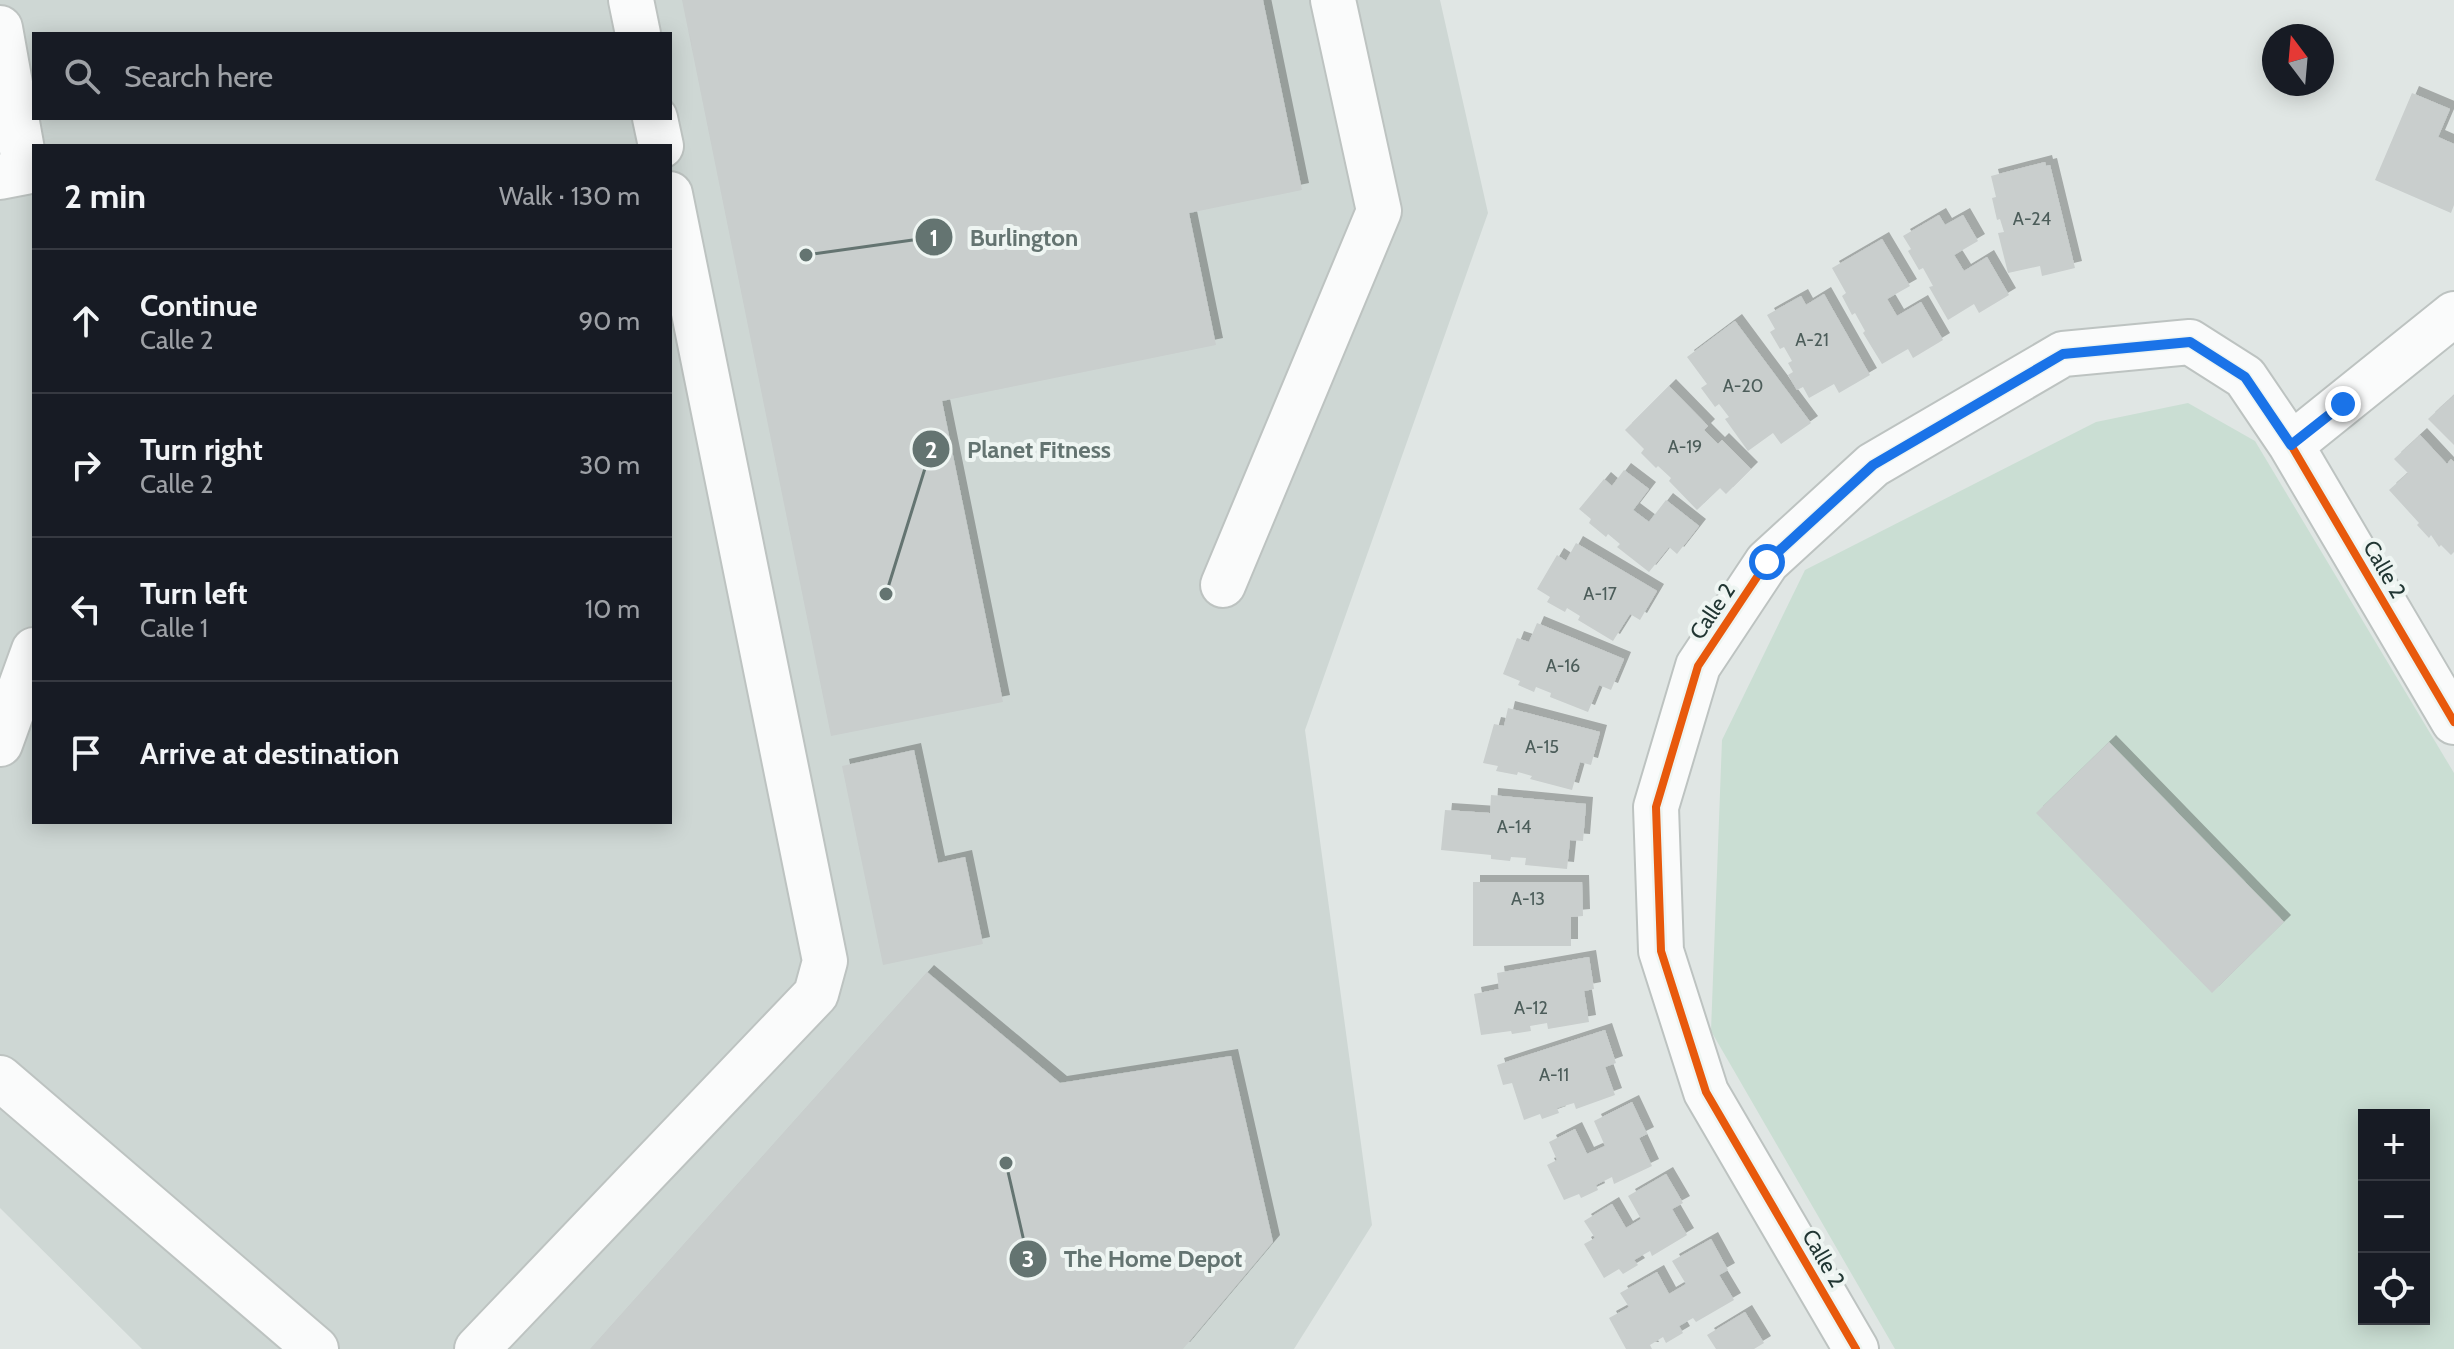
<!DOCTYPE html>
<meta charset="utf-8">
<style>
body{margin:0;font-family:Cabin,sans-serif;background:#20242c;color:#f1f3f6}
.controls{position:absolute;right:24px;bottom:24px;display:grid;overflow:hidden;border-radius:0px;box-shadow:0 4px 20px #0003}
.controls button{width:72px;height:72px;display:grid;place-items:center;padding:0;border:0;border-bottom:2px solid #363941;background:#171b24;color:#f1f3f6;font:40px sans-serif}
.compass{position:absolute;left:2262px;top:24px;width:72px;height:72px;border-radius:50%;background:#171b24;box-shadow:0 4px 20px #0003;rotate:344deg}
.stop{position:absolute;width:24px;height:24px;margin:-18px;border:6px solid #1a73e8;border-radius:50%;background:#fff}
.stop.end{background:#1a73e8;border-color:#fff;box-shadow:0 2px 8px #0008}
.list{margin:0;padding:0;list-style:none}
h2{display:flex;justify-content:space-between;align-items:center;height:104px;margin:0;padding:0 32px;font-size:34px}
h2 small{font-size:26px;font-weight:400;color:#9ea1a6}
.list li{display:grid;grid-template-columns:52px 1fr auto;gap:24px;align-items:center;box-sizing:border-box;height:144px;padding:0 32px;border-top:2px solid #363941}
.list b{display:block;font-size:30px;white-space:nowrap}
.list p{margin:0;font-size:26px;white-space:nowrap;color:#9ea1a6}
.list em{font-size:26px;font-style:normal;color:#9ea1a6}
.icon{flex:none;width:44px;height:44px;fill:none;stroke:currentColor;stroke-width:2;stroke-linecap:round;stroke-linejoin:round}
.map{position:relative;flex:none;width:2454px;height:1349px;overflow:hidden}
.search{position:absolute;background:#171b24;box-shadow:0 4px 20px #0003;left:32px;top:32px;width:640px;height:88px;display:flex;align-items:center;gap:20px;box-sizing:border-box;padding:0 28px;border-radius:0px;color:#9ea1a6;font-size:30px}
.panel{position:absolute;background:#171b24;box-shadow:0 4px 20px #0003;left:32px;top:144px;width:640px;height:680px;border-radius:0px}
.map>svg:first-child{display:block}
.built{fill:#ced7d4;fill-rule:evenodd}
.green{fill:#caded3;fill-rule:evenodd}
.building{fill:#c9cecd;filter:url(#shadow)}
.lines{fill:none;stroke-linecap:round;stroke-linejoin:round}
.minor-casing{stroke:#bdc3c1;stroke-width:48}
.minor{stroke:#fafbfb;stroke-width:44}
.cycleway-casing{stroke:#eef5f2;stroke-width:13}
.cycleway{stroke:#e8590c;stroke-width:8}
.route{stroke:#1a73e8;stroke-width:10}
.labels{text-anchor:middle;stroke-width:8;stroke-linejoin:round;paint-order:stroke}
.number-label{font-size:18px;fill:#4c5d5a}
.street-label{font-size:22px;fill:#213633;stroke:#eef5f2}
.leader{fill:none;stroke:#647471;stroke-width:3}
.callout-dot{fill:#647471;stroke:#eef5f2;stroke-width:3}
.mark-label{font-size:24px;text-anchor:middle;font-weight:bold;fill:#fff}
.callout-label{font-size:24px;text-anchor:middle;font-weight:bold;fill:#647471;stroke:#eef5f2;stroke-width:8;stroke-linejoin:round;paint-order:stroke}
</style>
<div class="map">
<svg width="2454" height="1349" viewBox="0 0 2454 1349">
<defs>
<filter id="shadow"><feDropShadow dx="7" dy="-7" stdDeviation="0" flood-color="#0004"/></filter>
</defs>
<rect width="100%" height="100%" fill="#e0e6e4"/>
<path class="built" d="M0 0H1440L1488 213 1305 730 1372 1225 1294 1349H142L0 1208ZM34 34H670V118H34ZM34 146H670V822H34Z"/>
<path class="green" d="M2188 403 2255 441 2454 773V1349H1895L1711 1031 1722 740 1805 570 2096 422ZM2364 1115H2424V1319H2364Z"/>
<path class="building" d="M682 0H1263L1302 190 1189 213 1216 345 942 401 1003 702 831 736Z
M2412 93 2450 109 2438 137 2454 144V205L2451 213 2375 180Z
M2045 162 2046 166 2050 165 2075 268 2042 276 2040 266 2008 273 1998 233 2004 232 2000 219 1997 220 1992 198 1996 197 1991 176Z
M1939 215 1945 225 1963 215 1978 241 1954 255 1964 271 1987 257 2009 295 1979 313 1974 304 1948 320 1929 287 1933 286 1923 268 1919 270 1908 251 1911 249 1903 236Z
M1882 239 1910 286 1887 299 1897 316 1921 302 1943 340 1913 358 1908 349 1882 364 1863 333 1865 331 1855 313 1852 315 1842 296 1846 293 1832 268Z
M1824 294 1870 375 1839 393 1834 384 1809 398 1803 387 1797 390 1788 375 1793 372 1788 363 1792 361 1784 347 1780 349 1770 332 1775 329 1767 315 1801 296 1806 305Z
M1735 321 1811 423 1781 444 1773 433 1748 451 1725 419 1729 417 1719 404 1715 407 1701 388 1707 384 1687 357Z
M1669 386 1708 426 1704 430 1718 444 1722 440 1751 469 1726 494 1720 488 1697 510 1669 481 1671 478 1658 466 1656 468 1641 453 1644 449 1625 430Z
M2454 395V445L2428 419Z
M2420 435 2447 464 2451 459 2454 462V552L2451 555 2441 545 2439 547 2431 535 2429 538 2417 525 2419 523 2389 490 2408 473 2394 459Z
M1624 470 1649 489 1633 510 1649 522 1666 500 1699 526 1677 554 1669 547 1649 572 1617 547 1620 544 1608 534 1606 537 1589 523 1591 519 1579 509 1604 479 1612 486Z
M1576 543 1657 591 1640 620 1630 614 1613 641 1578 620 1580 616 1567 608 1565 612 1547 602 1550 597 1537 589 1557 555 1566 561Z
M1537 623 1624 659 1611 690 1599 685 1588 712 1550 697 1551 693 1536 687 1534 692 1518 685 1520 681 1503 674 1517 638 1529 642Z
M1508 708 1600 732 1591 765 1580 762 1572 790 1530 779 1532 776 1518 772 1517 775 1496 771 1498 766 1483 763 1494 724 1504 726Z
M2109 742 2284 922 2212 993 2036 813Z
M914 750 938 863 965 857 983 944 883 965 842 766Z
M1491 795 1586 804 1583 841 1570 840 1567 869 1525 865 1526 858 1511 857 1510 861 1491 859V855L1441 850 1445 810 1490 813Z
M1473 882H1582L1583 916 1571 917V946H1473Z
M1589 957 1594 989 1584 991 1589 1022 1548 1029 1547 1023 1530 1026 1531 1031 1512 1034 1511 1031 1481 1035 1474 994 1499 989 1497 973Z
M927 972 1060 1083 1231 1056 1273 1242 1183 1349H590Z
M1605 1030 1616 1063 1605 1067 1615 1095 1576 1109 1574 1103 1557 1108 1559 1113 1542 1119 1540 1114 1524 1120 1512 1083 1503 1085 1497 1065Z
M1632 1102 1647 1134 1639 1138 1652 1166 1614 1184 1612 1177 1596 1185 1598 1190 1581 1198 1579 1194 1564 1200 1547 1165 1557 1160 1549 1142 1575 1129 1587 1154 1605 1146 1594 1121Z
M1666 1174 1683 1203 1672 1209 1687 1235 1652 1256 1650 1251 1634 1260 1638 1265 1623 1274 1619 1269 1604 1278 1584 1244 1595 1238 1584 1221 1612 1204 1626 1228 1641 1219 1628 1196Z
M1711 1239 1728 1270 1719 1275 1734 1300 1696 1322 1693 1318 1679 1326 1683 1333 1666 1343 1663 1337 1650 1345 1652 1349H1626L1609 1318 1629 1307 1620 1293 1657 1272 1669 1294 1686 1284 1672 1261Z
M1745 1312 1764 1343 1754 1349H1716L1707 1335Z"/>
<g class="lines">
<defs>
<path id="minor" d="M631 0 638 34
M0 28 26 172 0 177
M655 118 661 146
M2291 445 2454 314
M1223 585 1379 211 1333 0
M0 744 34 650
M0 1078 316 1349
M477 1349 816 994 825 961 670 194
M1856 1349 1706 1092 1661 951 1656 807 1698 666 1767 562 1873 465 2063 354 2190 342 2245 377 2291 445 2454 722"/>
</defs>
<use href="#minor" class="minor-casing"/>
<use href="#minor" class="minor"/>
<defs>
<path id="cycleway" d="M1856 1349 1706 1092 1661 951 1656 807 1698 666 1767 562 1873 465 2063 354 2190 342 2245 377 2291 445 2454 722"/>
</defs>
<use href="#cycleway" class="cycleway-casing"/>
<use href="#cycleway" class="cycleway"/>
</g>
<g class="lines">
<path class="route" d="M1767 562 1873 465 2063 354 2190 342 2245 377 2291 445 2343 404"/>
</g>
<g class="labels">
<g class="number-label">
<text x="2032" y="225">A-24</text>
<text x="1812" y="346">A-21</text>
<text x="1743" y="392">A-20</text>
<text x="1685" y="453">A-19</text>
<text x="1600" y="600">A-17</text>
<text x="1563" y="672">A-16</text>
<text x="1542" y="753">A-15</text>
<text x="1514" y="833">A-14</text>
<text x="1528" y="905">A-13</text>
<text x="1531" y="1014">A-12</text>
<text x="1554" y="1081">A-11</text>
</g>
<g class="street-label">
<text transform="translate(2385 569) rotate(60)" y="8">Calle 2</text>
<text transform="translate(1712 611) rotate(-56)" y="8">Calle 2</text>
<text transform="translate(1824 1258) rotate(60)" y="8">Calle 2</text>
</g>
</g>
<path class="leader" d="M806 255L934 237M886 594L931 449M1006 1163L1028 1259"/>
<g class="callout-dot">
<circle cx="806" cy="255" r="8"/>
<circle cx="886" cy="594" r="8"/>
<circle cx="1006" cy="1163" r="8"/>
<circle cx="934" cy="237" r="20"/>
<circle cx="931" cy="449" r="20"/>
<circle cx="1028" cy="1259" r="20"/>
</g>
<g class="mark-label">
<text x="934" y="246">1</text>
<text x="931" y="458">2</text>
<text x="1028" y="1267">3</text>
</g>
<g class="callout-label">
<text x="1024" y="246">Burlington</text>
<text x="1039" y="458">Planet Fitness</text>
<text x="1153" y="1267">The Home Depot</text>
</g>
</svg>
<div class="controls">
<button>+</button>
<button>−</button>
<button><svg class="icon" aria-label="locate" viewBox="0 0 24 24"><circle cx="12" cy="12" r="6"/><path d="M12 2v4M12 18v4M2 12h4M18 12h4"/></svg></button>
</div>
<svg class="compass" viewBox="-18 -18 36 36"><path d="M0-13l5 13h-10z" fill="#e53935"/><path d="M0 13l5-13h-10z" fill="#9ea1a6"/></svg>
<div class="stop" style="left:1767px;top:562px"></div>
<div class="stop end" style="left:2343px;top:404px"></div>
<div class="search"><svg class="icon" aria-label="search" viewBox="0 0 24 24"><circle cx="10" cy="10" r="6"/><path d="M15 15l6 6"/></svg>Search here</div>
<section class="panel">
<h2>2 min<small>Walk · 130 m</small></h2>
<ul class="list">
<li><svg class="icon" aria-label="ahead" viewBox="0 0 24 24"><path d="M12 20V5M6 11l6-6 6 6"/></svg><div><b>Continue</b><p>Calle 2</p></div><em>90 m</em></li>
<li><svg class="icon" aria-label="right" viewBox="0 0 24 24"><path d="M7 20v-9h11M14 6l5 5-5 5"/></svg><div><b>Turn right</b><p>Calle 2</p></div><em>30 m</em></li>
<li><svg class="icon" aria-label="left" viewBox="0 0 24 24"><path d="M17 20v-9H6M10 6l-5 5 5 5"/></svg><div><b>Turn left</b><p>Calle 1</p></div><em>10 m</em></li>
<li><svg class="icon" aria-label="arrive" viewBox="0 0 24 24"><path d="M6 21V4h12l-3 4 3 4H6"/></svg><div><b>Arrive at destination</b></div></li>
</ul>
</section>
</div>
